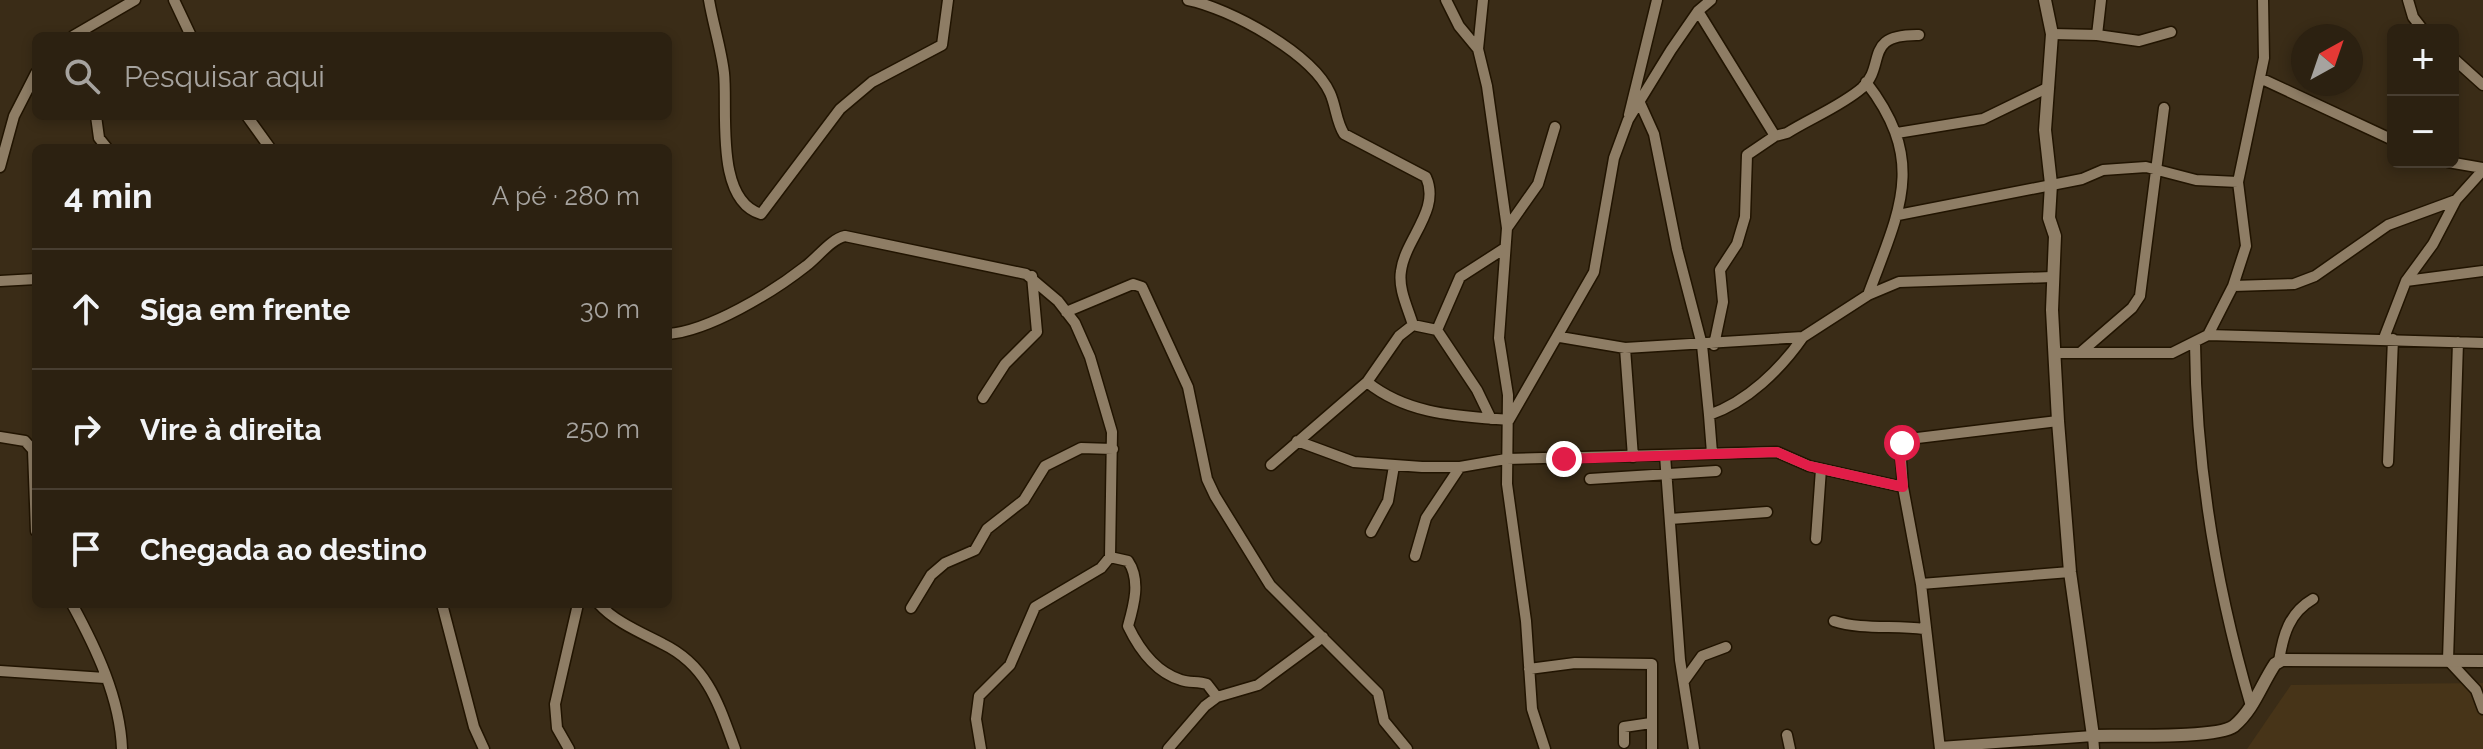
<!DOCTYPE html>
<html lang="pt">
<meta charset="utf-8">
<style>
body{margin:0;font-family:Raleway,sans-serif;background:#382e1f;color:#f1f3f6}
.controls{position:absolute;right:24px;top:24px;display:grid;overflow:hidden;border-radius:12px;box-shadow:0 4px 12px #0003}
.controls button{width:72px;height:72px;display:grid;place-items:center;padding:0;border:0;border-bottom:2px solid #483e31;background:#2c2111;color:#f1f3f6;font:40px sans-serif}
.compass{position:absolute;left:2291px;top:24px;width:72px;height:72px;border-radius:50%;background:#2c2111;box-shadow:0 4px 12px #0003;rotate:40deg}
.stop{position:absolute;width:24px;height:24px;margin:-18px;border:6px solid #e11d48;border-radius:50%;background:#fff}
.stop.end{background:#e11d48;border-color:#fff;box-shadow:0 2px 8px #0008}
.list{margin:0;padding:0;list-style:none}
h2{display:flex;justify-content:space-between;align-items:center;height:104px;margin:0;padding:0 32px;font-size:34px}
h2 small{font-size:26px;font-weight:400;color:#a6a39f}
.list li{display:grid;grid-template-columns:52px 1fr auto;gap:24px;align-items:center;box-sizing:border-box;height:120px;padding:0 32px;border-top:2px solid #483e31}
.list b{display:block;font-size:30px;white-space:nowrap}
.list em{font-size:26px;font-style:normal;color:#a6a39f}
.icon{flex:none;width:44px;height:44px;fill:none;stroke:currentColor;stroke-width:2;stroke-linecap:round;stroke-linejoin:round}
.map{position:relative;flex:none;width:2483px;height:749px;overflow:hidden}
.search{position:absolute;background:#2c2111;box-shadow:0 4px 12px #0003;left:32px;top:32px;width:640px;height:88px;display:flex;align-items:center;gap:20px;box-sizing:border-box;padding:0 28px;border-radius:12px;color:#a6a39f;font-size:30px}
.panel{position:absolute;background:#2c2111;box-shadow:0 4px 12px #0003;left:32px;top:144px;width:640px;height:464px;border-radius:12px}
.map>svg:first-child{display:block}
.built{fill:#473418}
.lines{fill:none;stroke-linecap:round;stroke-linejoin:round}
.minor-casing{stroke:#211401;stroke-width:13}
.tertiary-casing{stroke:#211401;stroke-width:15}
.minor{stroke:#8e7d65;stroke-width:10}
.tertiary{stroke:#8e7d65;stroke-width:12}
.route{stroke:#e11d48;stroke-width:10}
</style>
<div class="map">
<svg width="2483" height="749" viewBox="0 0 2483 749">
<rect width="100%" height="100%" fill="#3a2c17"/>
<path class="built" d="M2483 683V749H2247L2291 685Z"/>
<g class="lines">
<defs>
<path id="minor" d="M174 0 191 36
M709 0C713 24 721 48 724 73 728 109 714 200 761 214L840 109 872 82 942 45 948 0
M1188 0C1229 8 1312 53 1330 93 1336 106 1336 121 1344 134L1426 177C1441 210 1405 239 1401 271 1398 289 1408 308 1413 325
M1446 0 1459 26 1478 49
M1483 0 1478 49 1487 86 1507 228 1499 338 1508 395 1507 484 1526 621 1532 709 1545 749
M2263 0 2264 58 2238 182 2246 246 2233 286 2294 284 2315 276 2388 225 2456 200
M2408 0 2413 17 2423 30
M1698 11 1775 136 1787 133C1811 118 1841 106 1862 88 1887 65 1862 34 1919 35
M2052 34 2097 35 2139 41 2171 32
M2097 35 2101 0
M73 36 135 0
M2453 58 2483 85
M2260 78 2393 140
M1866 82C1928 162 1899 211 1868 295
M1640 103 1654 134 1677 249 1702 345 1709 415C1747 402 1781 369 1803 337
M1629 115 1657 0
M96 116 99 138 107 148
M247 116 270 148
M1897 133 1983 119 2049 87
M2448 162 2483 168
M0 167 14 116 36 73
M1898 215 2082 179 2103 170 2146 167 2196 180 2238 182
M1507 228 1538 184 1555 127
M0 281 36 279
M2406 281 2483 271
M1066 312 1133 284 1142 287 1188 387 1207 479 1215 496 1270 585 1378 693 1384 721 1407 749
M1437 330 1460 277 1505 248
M668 334C709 331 773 292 806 266 818 257 831 239 845 236L1026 274 1058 301 1075 323 1090 357 1112 432 1110 557 1101 568 1035 607 1010 665 979 696 976 719 981 749
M2208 335 2483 343
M1560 337 1625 348 1803 337 1868 295 1899 282 2052 277
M2384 338 2406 281 2433 244 2456 200 2483 170
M2458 342 2448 660 2476 690 2483 709
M2195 343C2196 464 2217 590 2251 706
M1714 345 1723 302 1720 270 1737 244 1745 217 1747 155 1775 136
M1625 348 1633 457
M2055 353H2172L2208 335 2233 286
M2080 353 2132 308 2140 296 2164 108
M1367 382C1408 415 1458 416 1509 420
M983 398 1005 364 1037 332 1032 276
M1709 415 1712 453
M1509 420 1594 272 1614 158 1628 120 1671 50 1698 11 1711 0
M0 437 25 441 33 450 36 531
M1297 441 1354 462 1422 467H1460L1506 459 1777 452 1809 466 1903 487
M1665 455 1680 660 1694 749
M2388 462 2393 339
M1271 465 1367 382 1399 336 1413 325 1437 330 1477 390 1491 419
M1590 479 1716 471
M1670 519 1767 512
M1371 532 1388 501 1394 466
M1816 539 1821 469
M1415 556 1426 518 1460 467
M1110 557 1128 561C1141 580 1134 605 1128 626 1139 649 1155 672 1181 680 1189 683 1198 681 1207 684L1217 697
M1921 584 2070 572
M72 604C96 648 120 698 122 749
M442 604 474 727 484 749
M599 604C615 622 642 633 663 644 708 666 719 705 735 749
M911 608 931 575 945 563 975 550 987 529 1024 500 1045 466 1081 448 1113 449
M1834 621C1861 630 1895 625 1924 629
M2279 661C2283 635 2289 613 2313 599
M1529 669 1575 663 1652 664V749
M0 671 105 678
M1684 681 1702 656 1726 647
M1787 735 1790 749
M1624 743V727L1651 723
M1940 747 2093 736 2094 749
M569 749 557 728 555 704 578 604
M1168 749 1205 706 1217 697 1258 685 1323 637
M1940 749 1921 584 1903 487 1900 446 1909 439 2058 421"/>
<path id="tertiary" d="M2045 0 2052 34 2045 130 2051 184 2049 218 2055 236 2052 310 2058 421 2070 572 2093 736C2119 735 2217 739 2234 726 2254 709 2261 685 2275 664L2282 660 2483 661"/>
</defs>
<use href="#minor" class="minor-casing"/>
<use href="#tertiary" class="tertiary-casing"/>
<use href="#minor" class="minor"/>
<use href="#tertiary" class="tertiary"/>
</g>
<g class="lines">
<path class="route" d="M1564 459 1777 452 1809 466 1903 487 1899 450 1902 443"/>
</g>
</svg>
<div class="controls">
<button>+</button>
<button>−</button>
</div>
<svg class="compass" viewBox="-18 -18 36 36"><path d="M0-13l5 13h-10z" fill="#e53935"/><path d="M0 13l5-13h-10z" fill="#a6a39f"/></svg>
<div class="stop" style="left:1902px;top:443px"></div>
<div class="stop end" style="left:1564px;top:459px"></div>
<div class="search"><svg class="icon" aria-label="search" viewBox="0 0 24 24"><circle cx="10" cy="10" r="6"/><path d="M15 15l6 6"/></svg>Pesquisar aqui</div>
<section class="panel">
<h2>4 min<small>A pé · 280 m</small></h2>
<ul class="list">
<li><svg class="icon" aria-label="ahead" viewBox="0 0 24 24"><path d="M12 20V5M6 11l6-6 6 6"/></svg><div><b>Siga em frente</b></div><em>30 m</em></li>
<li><svg class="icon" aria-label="right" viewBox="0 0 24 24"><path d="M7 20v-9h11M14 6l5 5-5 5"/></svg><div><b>Vire à direita</b></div><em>250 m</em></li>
<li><svg class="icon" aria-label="arrive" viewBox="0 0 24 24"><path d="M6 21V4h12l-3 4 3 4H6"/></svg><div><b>Chegada ao destino</b></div></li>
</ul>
</section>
</div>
